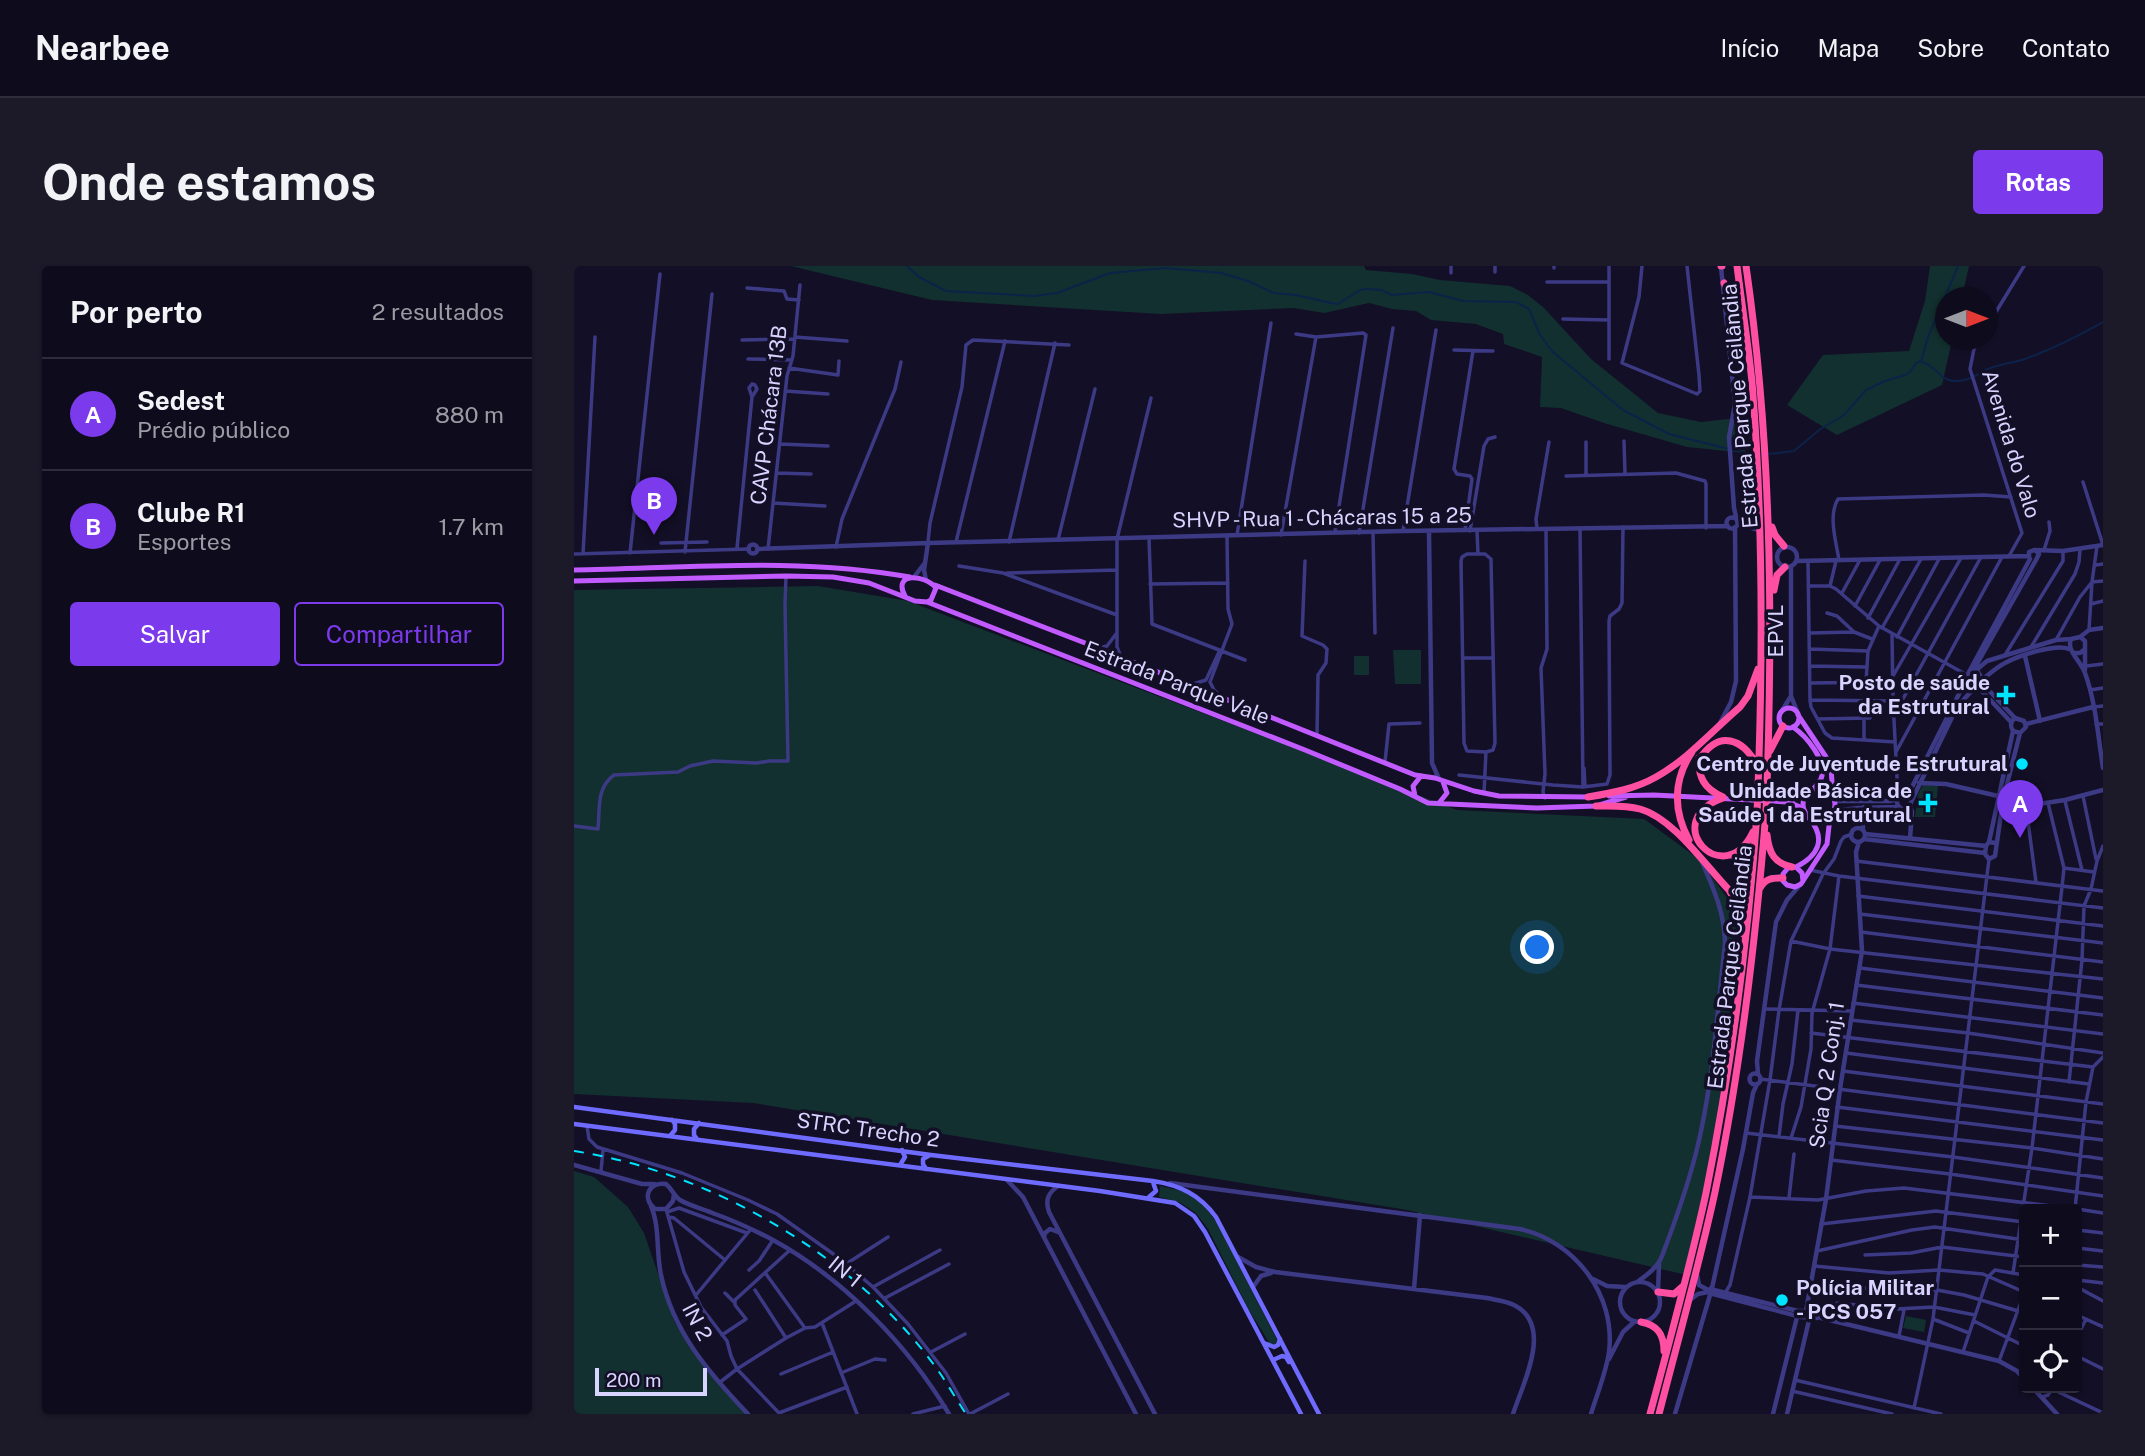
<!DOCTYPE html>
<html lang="pt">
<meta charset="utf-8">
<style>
body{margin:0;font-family:"Public Sans",sans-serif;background:#1c1929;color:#f1f3f6}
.controls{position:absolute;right:21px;bottom:21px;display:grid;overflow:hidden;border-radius:7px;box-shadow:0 2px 5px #0004}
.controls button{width:63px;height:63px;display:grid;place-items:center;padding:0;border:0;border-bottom:2px solid #2e2b3b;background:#0e0b1c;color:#f1f3f6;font:35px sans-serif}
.compass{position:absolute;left:1361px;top:21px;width:63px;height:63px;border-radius:50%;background:#0e0b1c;box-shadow:0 2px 5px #0004;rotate:90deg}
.scale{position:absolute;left:21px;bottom:18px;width:112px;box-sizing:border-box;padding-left:7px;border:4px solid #d9d4ff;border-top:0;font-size:19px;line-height:24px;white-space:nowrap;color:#d9d4ff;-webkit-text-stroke:5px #130f26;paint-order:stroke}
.you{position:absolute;left:964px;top:682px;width:24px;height:24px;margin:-18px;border:5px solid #fff;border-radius:50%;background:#1a73e8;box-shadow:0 0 0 10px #1a73e833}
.badge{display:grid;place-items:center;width:46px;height:46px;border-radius:50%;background:#7c3aed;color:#fff;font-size:23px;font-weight:700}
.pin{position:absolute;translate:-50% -58px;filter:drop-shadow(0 2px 4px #0008)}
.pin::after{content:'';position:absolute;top:37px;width:24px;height:21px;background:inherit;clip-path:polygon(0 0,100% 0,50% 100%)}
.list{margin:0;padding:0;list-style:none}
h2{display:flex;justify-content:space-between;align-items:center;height:91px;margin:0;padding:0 28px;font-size:30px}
h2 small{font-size:23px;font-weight:400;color:#9b9ba3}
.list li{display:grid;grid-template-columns:46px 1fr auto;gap:21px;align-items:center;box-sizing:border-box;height:112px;padding:0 28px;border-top:2px solid #2e2b3b}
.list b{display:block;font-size:26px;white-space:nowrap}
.list p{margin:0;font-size:23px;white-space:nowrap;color:#9b9ba3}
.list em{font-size:23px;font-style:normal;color:#9b9ba3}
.actions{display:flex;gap:14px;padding:21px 28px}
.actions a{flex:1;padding:16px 0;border:2px solid #7c3aed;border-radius:7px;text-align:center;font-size:24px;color:#7c3aed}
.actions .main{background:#7c3aed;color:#fff}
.icon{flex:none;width:38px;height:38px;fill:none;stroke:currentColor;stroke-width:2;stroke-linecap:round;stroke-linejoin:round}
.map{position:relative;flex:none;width:1529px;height:1148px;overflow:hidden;border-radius:7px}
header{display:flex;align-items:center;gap:42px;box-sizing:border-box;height:98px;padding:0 35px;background:#0e0b1c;border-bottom:2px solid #2e2b3b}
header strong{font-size:33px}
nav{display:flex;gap:38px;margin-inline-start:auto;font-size:24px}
.intro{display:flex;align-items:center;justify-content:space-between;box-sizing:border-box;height:168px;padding:0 42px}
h1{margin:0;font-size:49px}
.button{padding:18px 32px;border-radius:7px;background:#7c3aed;color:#fff;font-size:24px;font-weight:700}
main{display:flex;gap:42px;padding:0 42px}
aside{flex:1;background:#0e0b1c;border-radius:7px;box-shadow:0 2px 5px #0004}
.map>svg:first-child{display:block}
.green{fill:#12302f}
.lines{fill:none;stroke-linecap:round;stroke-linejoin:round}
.stream{stroke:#0c2248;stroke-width:2}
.minor{stroke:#3d3a85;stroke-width:3.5}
.tertiary{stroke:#3d3a85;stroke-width:4.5}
.secondary{stroke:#6f6bff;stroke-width:4.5}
.primary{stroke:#c25bff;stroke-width:5}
.motorway{stroke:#ff4fa3;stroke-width:7}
.rail{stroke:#00e5ff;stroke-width:2;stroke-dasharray:10 9;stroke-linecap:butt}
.motorway-bridge{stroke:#ff4fa3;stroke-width:7}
.poi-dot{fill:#00e5ff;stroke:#130f26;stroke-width:2.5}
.labels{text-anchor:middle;stroke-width:7;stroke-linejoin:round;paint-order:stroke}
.street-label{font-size:21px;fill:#d9d4ff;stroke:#130f26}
.poi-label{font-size:21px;font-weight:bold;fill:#d9d4ff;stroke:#130f26;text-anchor:end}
</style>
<header>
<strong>Nearbee</strong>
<nav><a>Início</a><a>Mapa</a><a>Sobre</a><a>Contato</a></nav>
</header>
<div class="intro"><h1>Onde estamos</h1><a class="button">Rotas</a></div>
<main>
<aside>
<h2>Por perto<small>2 resultados</small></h2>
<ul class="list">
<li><span class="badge">A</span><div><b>Sedest</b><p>Prédio público</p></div><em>880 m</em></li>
<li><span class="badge">B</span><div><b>Clube R1</b><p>Esportes</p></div><em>1.7 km</em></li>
</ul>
<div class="actions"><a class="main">Salvar</a><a>Compartilhar</a></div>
</aside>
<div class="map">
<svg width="1529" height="1148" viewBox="0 0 1529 1148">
<rect width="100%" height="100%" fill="#130f26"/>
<path class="green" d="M217 0H790L792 4 838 8 866 14 936 20 954 29 970 42 1017 93 1084 147 1127 156 1163 152 1172 187 1113 181 1030 157 987 142 966 141 968 91 930 78 929 68 902 58 857 54 842 45 818 43 795 37 750 47 720 42 587 48 358 34Z
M1356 0H1395L1388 31 1372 32V74H1378L1368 119 1263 169 1213 139 1249 89 1335 85 1351 35Z
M244 320 334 335 883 544 1070 553 1126 594 1163 646 1149 835 1117 1010 833 944 179 837 0 828V324Z
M819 384H847V418H821Z
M780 390H795V409H780Z
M1349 519 1364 520 1361 551H1341L1344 528Z
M0 905 20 911 54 941 70 967 101 1057 123 1088 174 1148H0Z
M586 920 609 925 629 938 643 957 703 1074 701 1078H696L675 1044 634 963 622 947 605 936 585 931Z
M1332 1050 1352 1054 1350 1066 1329 1062Z"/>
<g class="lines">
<path class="stream" d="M333 0 345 11 372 25 460 30 483 27 536 7 591 2 647 7 674 15 700 27 722 29 757 37 764 38 786 24 793 23 807 24 818 29 855 26 889 35 942 36 955 43 966 69 979 86 1049 144 1095 168 1179 189
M1348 96C1360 98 1366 114 1379 115 1394 116 1402 109 1414 103 1426 98 1439 97 1451 93 1478 83 1504 70 1529 56
M1195 188 1220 185 1245 164 1270 149 1292 124 1311 115 1331 109 1336 106 1342 97 1347 95 1354 71 1384 0"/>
<path class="minor" d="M1068 0 1065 31 1048 97 1123 128 1126 125 1125 109 1113 0
M980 2V0
M921 6V0
M877 7V0
M973 16H1035
M173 22 210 25 213 33 225 34
M989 53 1035 54
M1414 59 1450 0
M722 68 742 71 789 67 792 69 761 266
M221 71 273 75
M168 74 221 73
M1405 74 1400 83 1396 103 1448 267 1435 290
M880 84 919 85
M174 93 218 94
M1035 93V0
M215 102 264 109 265 95
M211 125 254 128
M178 131 175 122 178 118
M1050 175 1051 208
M1012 176V209
M206 178 254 180
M203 207 237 208
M992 210 1102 207 1131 215 1132 218V262
M1509 216 1529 279
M199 237 251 240
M1006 262 1009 521
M963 263 962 253 975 176
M891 264 898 213 896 210 883 208 880 203 899 85
M829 265 862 64
M896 265 910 180 914 173 921 171
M903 265 904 288
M799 266 801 367
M785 267 819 62
M663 269 697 57
M707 269 742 71
M575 272 578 358 671 394
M484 274 521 123
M354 276 356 257 388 121 392 79 399 74 495 79
M382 276 431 75
M435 276 481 77
M87 277 133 276
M262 281 268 253 321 123 327 96
M163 282 178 131 183 123 181 119 178 118
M194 283 213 110 219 90 226 19
M1470 284 1476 265 1475 256
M111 286 138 28
M56 287 86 8
M0 288 175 283
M9 288 21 71
M893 288H911L917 293 921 477 919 484 912 486 893 485 890 477 887 295 888 291Z
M1265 294C1262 276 1254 249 1264 233L1410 229 1437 231
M731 295 728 370 749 379 753 383 752 397 744 409 743 470
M1234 296 1236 434 1237 441 1251 467 1258 472 1321 476
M1522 299 1529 298
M385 300 429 307 543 349
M433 307 543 304
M576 318 654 317
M1234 320H1256L1262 323 1305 360 1393 409
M1256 320 1262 295
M1268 327 1286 294
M1517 338 1529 335
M1281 340 1306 294
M1253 347 1263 350 1279 365
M1294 352 1326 293
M1308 362 1347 293
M1515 364 1518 316 1523 280
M1236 367 1280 366 1298 373
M1318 368 1319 435 1324 531
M1323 371 1365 293
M1482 374 1506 331 1518 316 1529 315
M1457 381 1501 308 1505 296 1506 283
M525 382 533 380 542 368
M1236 383 1294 385
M1431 389 1489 295V286
M547 391 543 381V273L577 132
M890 392H919
M1236 400 1292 401
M1512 400 1529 398
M1319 410 1387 292
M636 416 658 358 654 343 653 271
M636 416 640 424 646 429
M1292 416 1294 385 1305 360
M1236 417 1318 416
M619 418 632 414 645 386
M1516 424 1529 422
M1236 434 1319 435
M1519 441 1529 440
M1319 451 1407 291
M1244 453 1296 452
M1290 453V474
M1522 458H1529
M1322 486 1428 291
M811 496 815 458 846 457
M1010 502 1011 521
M885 509 979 519 1009 521 1033 518 1036 509 1035 355 1036 350 1045 343 1048 337 1049 261
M910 527 912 486
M1509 530 1522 593
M971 532 969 526 971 508 967 402 973 383 972 263
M1491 535 1508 604
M1452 540 1462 616
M0 560 24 563C26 543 22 522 40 509L104 506 116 500 139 495 183 497 195 495H214L211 339 212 310
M1282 595 1529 625
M1490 602 1520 606
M1236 604 1265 610 1529 642
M1284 630 1529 660
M1286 648 1529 677
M1287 666 1529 696
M1217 675 1256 683 1529 713
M1286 702 1529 732
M1282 719 1529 749
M1279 737 1529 768
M1190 743 1278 745
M1277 754 1394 767 1529 787
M1237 767 1519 801
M1272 787 1515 818
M1519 801 1529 791
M1269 805 1529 838
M1186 813 1529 857
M1495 816 1508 694 1510 640 1517 623 1523 595 1529 580
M1263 841 1529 874
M13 860 15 873 23 881 108 907 174 934 203 948 265 992 299 1021 334 1058 372 1107 395 1148
M1261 860 1458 882 1529 893
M1172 867 1379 891 1529 912
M1205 870 1209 838 1218 798 1224 744
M1217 872 1227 841 1237 783 1238 747 1256 683 1265 610
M1257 894 1376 908 1529 930
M27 905 29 884
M1176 931 1244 934 1292 925 1330 922 1502 943
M1215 932 1220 888
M92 943 110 1006 127 1041 153 1075 157 1090 163 1103 206 1148
M1501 943 1512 836 1519 801
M1503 943 1529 947
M93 946 105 942 173 967
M95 951 100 952 151 994
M1247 958 1362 945 1450 956
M1503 964 1529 967
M1503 982 1529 985
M1243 985 1338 964 1361 961 1450 974
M1291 989 1337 987 1368 981 1450 991
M272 998 314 971
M1503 999 1529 1001
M1240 1000 1315 1007 1365 1004 1409 1008 1450 1026
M175 1004 185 995 199 974
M1439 1007 1458 882 1488 621 1490 602 1474 537
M192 1008 231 1062
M1503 1014 1529 1017
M1236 1018 1315 1024H1363L1390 1029 1444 1045
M299 1021 366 984
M1503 1021 1529 1035
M181 1024 212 1072
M151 1027 160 1036
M1151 1027 1156 1019 1176 931 1196 814 1205 744 1217 675 1249 608 1260 593 1267 575 1270 571 1278 568
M122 1029 177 963
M311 1032 375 998
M1263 1037 1322 1043 1360 1041 1401 1049
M1503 1049 1529 1061
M1359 1053 1395 1067
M1400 1055 1450 1080
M248 1057 283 1148
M148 1069 172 1053 161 1039V1034L216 984
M1325 1070 1330 1044
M1503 1071 1512 1053
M357 1086 391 1068
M1389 1086 1414 1011 1421 1004 1450 1009
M1503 1090 1529 1103
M1425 1095 1450 1028
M267 1107 301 1093 311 1094
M207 1108 259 1086
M1221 1114 1367 1148
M145 1117 163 1103 212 1072 231 1062 241 1061 282 1035
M1478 1123 1529 1147
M1218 1125 1318 1148
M1468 1131 1474 1129 1479 1122
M1340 1142 1359 1053 1415 593
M205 1147 273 1121
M339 1148 371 1140
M396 1148 434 1128"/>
<path class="tertiary" d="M1147 1 1161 138 1155 171 1160 242 1163 255
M1152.5 257a5.5 5.5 0 1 1 11 0a5.5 5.5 0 1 1-11 0Z
M1164 258 1185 264
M855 265 858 497 865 513
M174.5 283a4.5 4.5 0 1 1 9 0a4.5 4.5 0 1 1-9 0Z
M1203 291a10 10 0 1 1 20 0a10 10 0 1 1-20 0Z
M184 283 354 277
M1455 291V286L1460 284 1489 285 1529 279
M1462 294 1465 288 1462 285
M1223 295 1455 290
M1217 301V430L1223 445
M340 311 350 298
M352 314 350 304 354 277 829 265 1154 260
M1506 371 1515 364 1529 362
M1511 383V404
M1500 387H1506L1511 383V375L1506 371 1497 373C1492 385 1507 395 1511 407 1522 437 1524 471 1529 502
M1451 390 1466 455
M1399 405 1404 406 1407 411V416L1402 420H1397L1393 416V409L1399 405 1462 294
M1401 405 1413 395 1482 374 1497 373
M1395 406 1456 293
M1408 414C1415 408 1423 401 1431 397 1444 390 1482 377 1495 383
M1407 416 1441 452 1450 455 1452 461 1446 467 1439 465C1436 460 1436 456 1441 452
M1403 420 1437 456
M1209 443 1217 430
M1146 457 1157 436 1162 415 1161 261
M1452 458 1519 441
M1345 517 1372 518 1424 530
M1323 536a7 7 0 1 1 14 0a7 7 0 1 1-14 0Z
M1331 529 1338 521 1392 414
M1429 534 1452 540 1491 534 1529 524
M1260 535H1316L1323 533
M1337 536 1383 441 1402 420
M1260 545 1284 542 1324 541
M1277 569a7 7 0 1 1 14 0a7 7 0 1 1-14 0Z
M1289 563 1288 544 1290 541
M1291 568 1412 580
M1336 572 1338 546 1336 540
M1290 573 1411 587
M1415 576 1439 465
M1421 577 1415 576 1412 580 1411 588 1415 593 1421 590 1429 534 1446 467
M1175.5 813a5.5 5.5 0 1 1 11 0a5.5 5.5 0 1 1-11 0Z
M1184 808 1183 795 1202 656 1213 634 1226 619
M0 899 68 918H80
M433 914 449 931 562 1148
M596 917 946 963C1001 975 1042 1029 1035 1086 1032 1107 1023 1128 1017 1148
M484 920C474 927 471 934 475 946L581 1148
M100 928 99 935 92 943H81C67 932 75 915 92 918 98 923 100 930 106 934 116 940 130 943 141 948 161 955 180 964 199 974 270 1013 334 1079 375 1148
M77 940C86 961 82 986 87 1009 99 1066 135 1107 174 1148
M470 971 471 967 476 963 484 966
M664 991 682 1001 701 1006 913 1032C922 1034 932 1035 940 1039 980 1059 949 1117 939 1148
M1123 1009 1125 1019 1134 1024
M1019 1013 1033 1020 1051 1021
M1046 1036a20 20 0 1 1 40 0a20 20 0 1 1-40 0Z
M1063 1016C1073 1009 1084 1001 1088 990 1101 956 1113 922 1122 887 1139 820 1143 747 1151 678 1151 648 1140 624 1128 596
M679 1021 687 1010 697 1007
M1138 1022 1169 883 1179 827 1183 818
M840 1023 846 949
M1140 1024 1137 1022 1134 1026 1138 1028 1140 1024 1224 1045H1232L1247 1052 1425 1095 1443 1105 1450 1113
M1084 1026 1085 998
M1139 1028 1227 1051 1243 1052
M1116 1034 1124 1028 1134 1026
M1232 1045 1252 933 1266 823 1288 685 1282 586 1285 576
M1035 1093 1049 1066 1060 1056
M1459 1122 1483 1148
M1101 1148 1136 1029
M1199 1148 1224 1047
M1213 1148 1236 1050"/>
<path class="secondary" d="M0 841 357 889 579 915C606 919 626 929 642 951L745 1148
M0 858 526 925 601 937 620 950 631 966 727 1148
M96 870 101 864V858L98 854
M123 873 120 869V863L125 857
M326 899 331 891 328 884
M352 903 349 898V893L356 889
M575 931 582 925 579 916
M690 1077 700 1081 704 1079 706 1073
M699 1094 708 1090 712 1091 715 1096"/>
<path class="primary" d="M0 304C112 302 225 291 336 311
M0 315 212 310 259 311 295 317 341 335 353 336 357 334 362 322C351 308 318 306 331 330
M361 319 524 382 841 509 861 512 900 525 925 530 1015 531
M353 336 731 484 826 523 854 537 963 542 1022 540 1052 531
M1205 452a10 10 0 1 1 20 0a10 10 0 1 1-20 0Z
M1224 449 1254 494 1257 503 1259 528
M1219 461C1232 470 1254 495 1247 513 1246 514 1242 520 1240 522
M1229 538a16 16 0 1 1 32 0a16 16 0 1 1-32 0Z
M841 530 839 520 847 510
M1035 530 1080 529 1214 536 1224 540 1232 547
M1214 536 1233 527
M865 537 873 527 869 516
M1222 601C1244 590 1253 573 1235 552
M1229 615 1228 607 1222 601 1214 602 1209 608V615L1213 619 1221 621 1227 618 1253 578 1256 551"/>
<path class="motorway" d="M1147 0H1148
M1163 0C1168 39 1174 78 1178 116 1189 251 1189 387 1184 521
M1172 0C1197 172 1199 346 1193 520
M1150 17 1167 54
M1198 261 1201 269 1210 280
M1200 324 1203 309 1211 301
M1196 485 1209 460
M1125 492C1124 511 1130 523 1149 531
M1125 494C1145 463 1169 472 1184 501
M1014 531C1038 527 1061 523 1082 511 1113 494 1139 464 1166 441L1174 430 1184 403
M1149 532C1083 555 1150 627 1179 566
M1022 540C1037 540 1052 539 1066 543 1099 552 1131 599 1155 624L1161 635 1169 668
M1193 569C1195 587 1200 597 1218 601
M1115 574C1099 545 1099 514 1118 486
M1158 589 1170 595 1177 606
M1186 622C1192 612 1198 612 1209 612
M1084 1026 1100 1028 1109 1020
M1067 1056C1084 1059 1090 1069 1090 1085
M1076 1148C1096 1074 1116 1001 1132 927 1157 802 1174 675 1183 548
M1085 1148C1104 1074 1125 1000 1141 926 1167 801 1182 672 1192 545"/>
<path class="rail" d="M0 885C137 906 281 989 363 1103 373 1117 382 1133 392 1148"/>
<path class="motorway-bridge" d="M1192 545 1193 520
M1183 548 1184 521"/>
</g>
<g class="poi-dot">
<path d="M1428.5 418.5h7v7h7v7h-7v7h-7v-7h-7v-7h7z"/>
<circle cx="1448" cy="498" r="7"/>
<path d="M1350.5 526.5h7v7h7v7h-7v7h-7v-7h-7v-7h7z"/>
<circle cx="1208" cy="1034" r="7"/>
</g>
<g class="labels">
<g class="street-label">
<text transform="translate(1166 140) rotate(-95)" y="7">Estrada Parque Ceilândia</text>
<text transform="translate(195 149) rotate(-83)" y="7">CAVP Chácara 13B</text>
<text transform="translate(1437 178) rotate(73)" y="7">Avenida do Valo</text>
<text transform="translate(748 252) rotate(-1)" y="7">SHVP - Rua 1 - Chácaras 15 a 25</text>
<text transform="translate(1202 365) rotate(-90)" y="7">EPVL</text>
<text transform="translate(603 417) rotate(21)" y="7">Estrada Parque Vale</text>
<text transform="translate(1156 701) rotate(-83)" y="7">Estrada Parque Ceilândia</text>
<text transform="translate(1253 809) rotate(-82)" y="7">Scia Q 2 Conj. 1</text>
<text transform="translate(294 864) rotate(8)" y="7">STRC Trecho 2</text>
<text transform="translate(271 1006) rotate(39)" y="7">IN 1</text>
<text transform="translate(123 1056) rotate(62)" y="7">IN 2</text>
</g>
<g class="poi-label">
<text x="1416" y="424">Posto de saúde<tspan x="1416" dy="24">da Estrutural</tspan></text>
<text x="1434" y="505">Centro de Juventude Estrutural</text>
<text x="1338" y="532">Unidade Básica de<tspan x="1338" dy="24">Saúde 1 da Estrutural</tspan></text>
<text x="1222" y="1029" text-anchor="start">Polícia Militar<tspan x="1222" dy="24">- PCS 057</tspan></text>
</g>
</g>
</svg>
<div class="controls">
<button>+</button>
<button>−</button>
<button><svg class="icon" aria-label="locate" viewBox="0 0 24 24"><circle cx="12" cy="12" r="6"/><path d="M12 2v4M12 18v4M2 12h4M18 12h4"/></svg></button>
</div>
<svg class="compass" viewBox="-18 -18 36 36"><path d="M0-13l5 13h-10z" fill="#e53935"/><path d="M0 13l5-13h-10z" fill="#9b9ba3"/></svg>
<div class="scale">200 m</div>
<div class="you"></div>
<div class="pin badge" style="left:1446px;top:572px">A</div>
<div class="pin badge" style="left:80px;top:269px">B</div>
</div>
</main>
